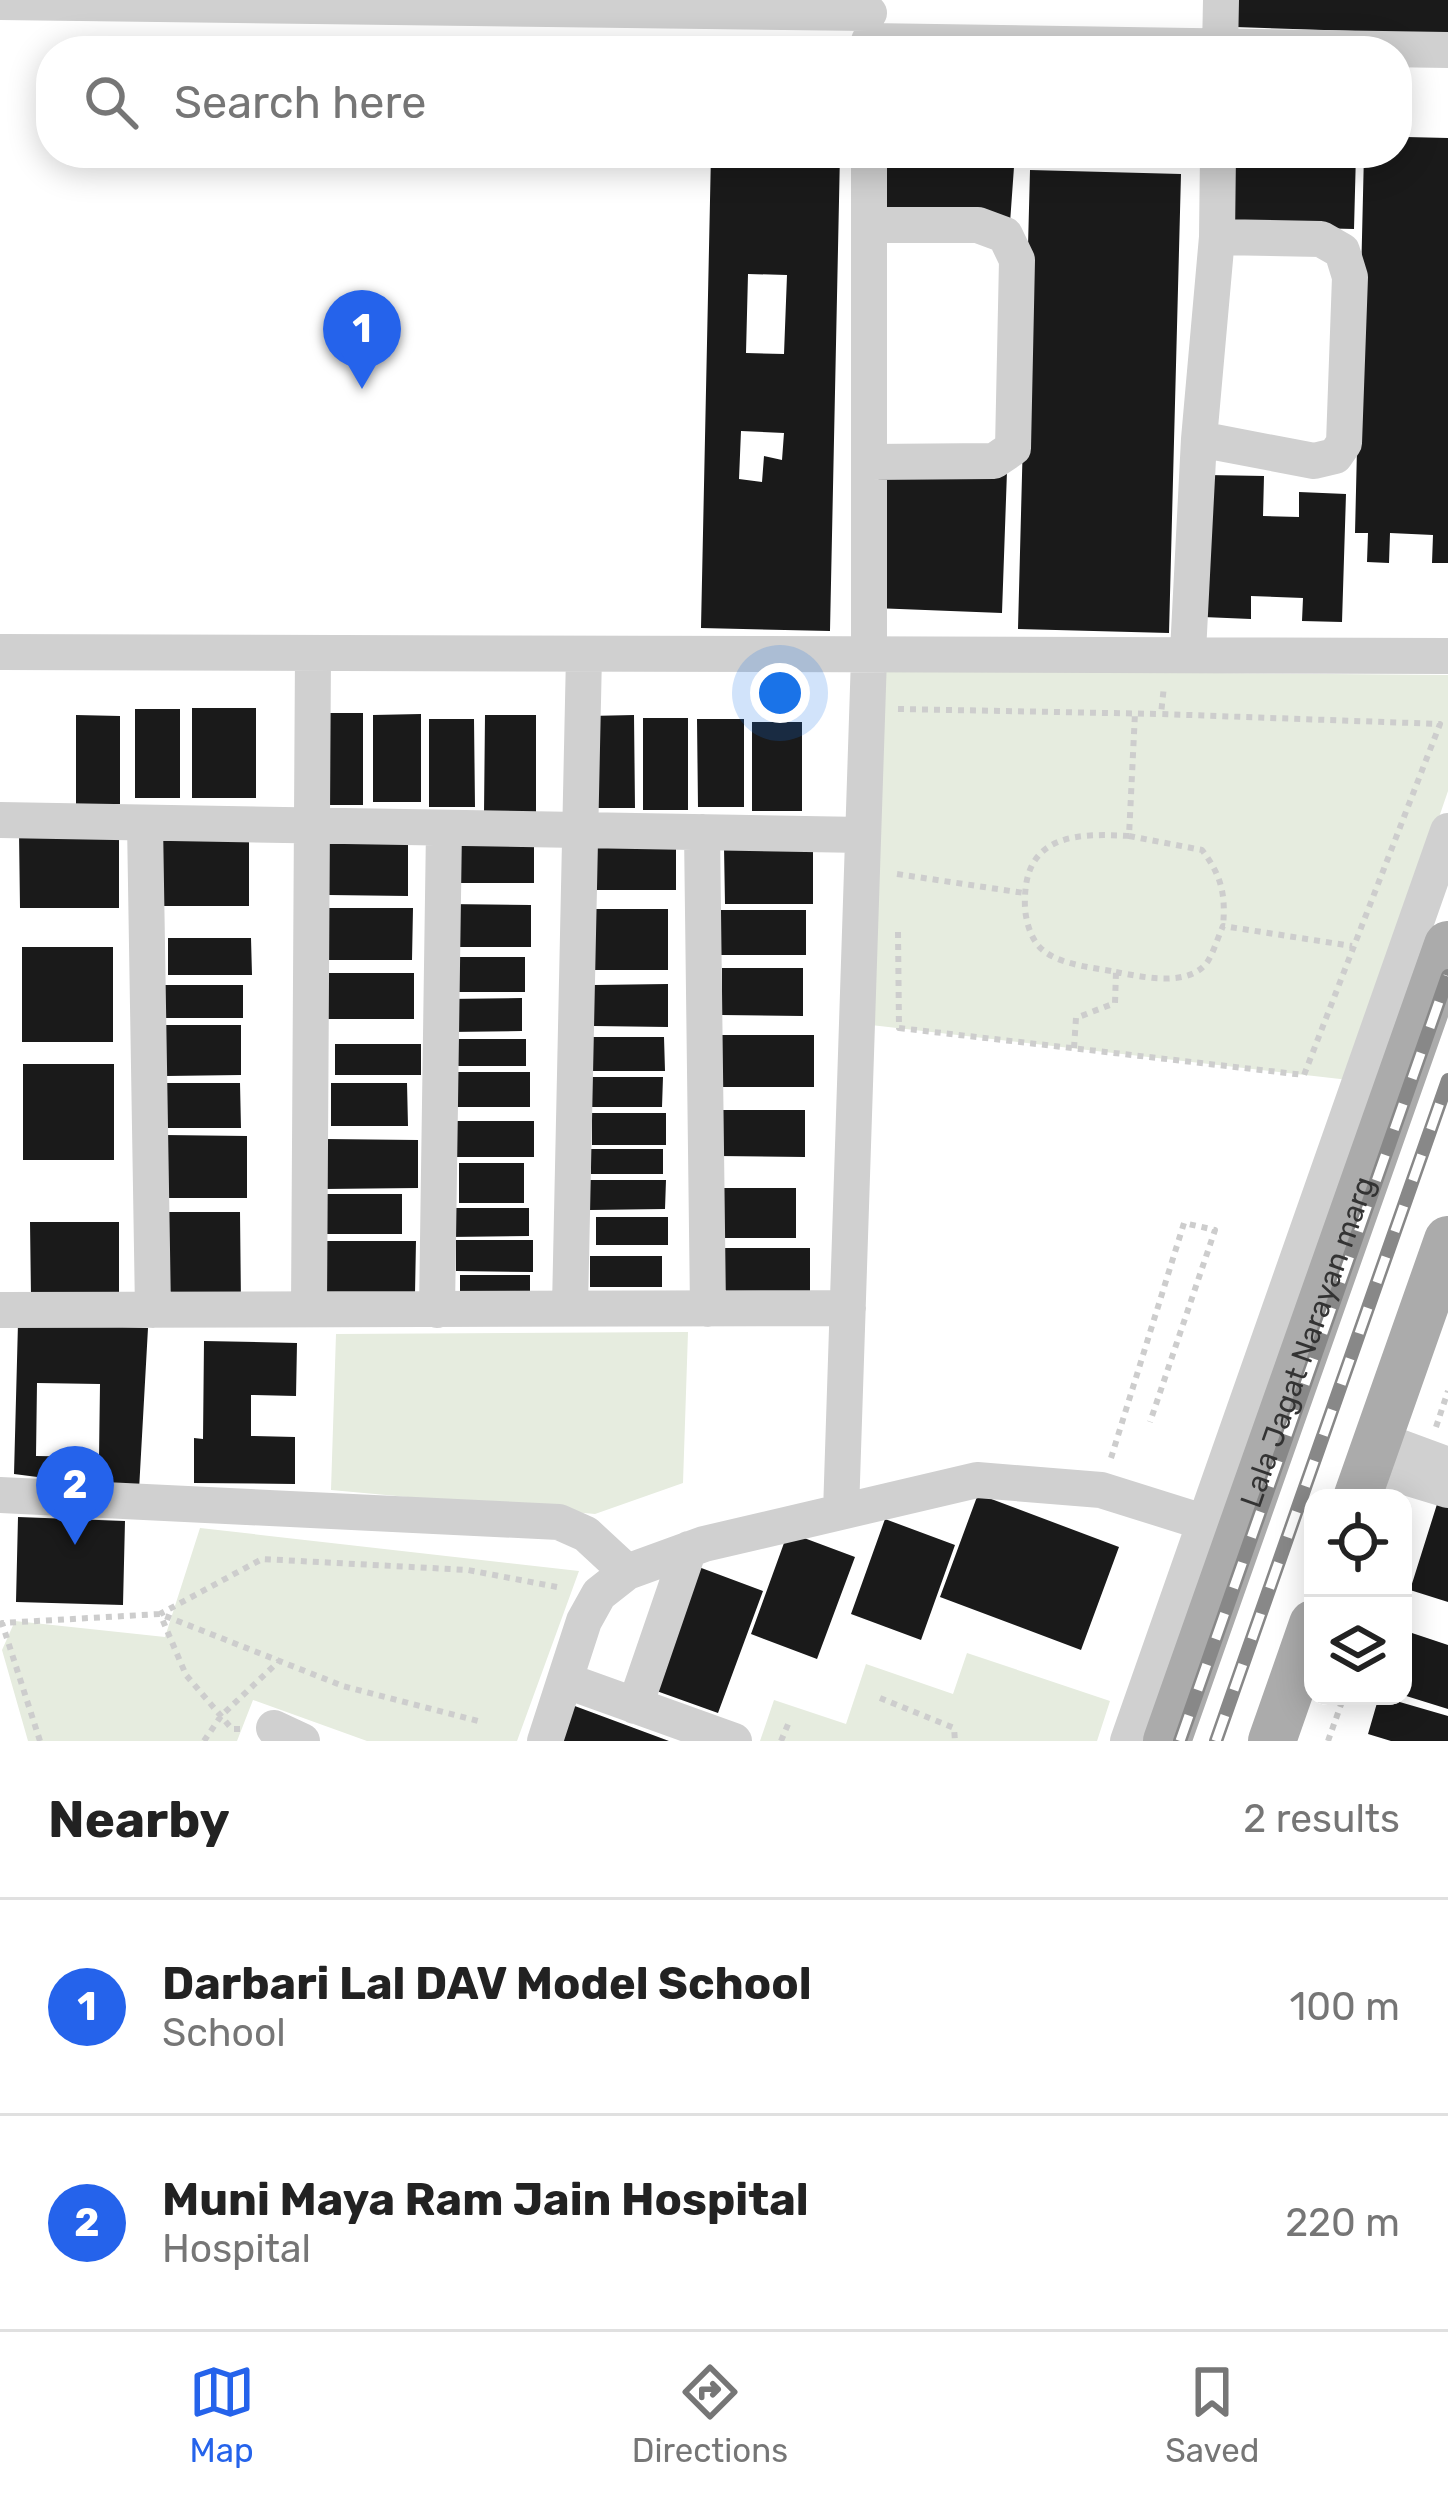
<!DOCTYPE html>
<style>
body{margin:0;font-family:Rubik,sans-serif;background:#f2f2f2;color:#222}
.controls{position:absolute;right:36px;bottom:36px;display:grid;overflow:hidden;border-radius:24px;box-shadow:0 6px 30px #0003}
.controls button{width:108px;height:108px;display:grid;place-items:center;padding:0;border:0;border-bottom:3px solid #e0e0e0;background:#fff;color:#222;font:60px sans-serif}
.you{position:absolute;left:780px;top:693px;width:42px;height:42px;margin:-30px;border:9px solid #fff;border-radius:50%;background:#1a73e8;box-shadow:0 0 0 18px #1a73e833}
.badge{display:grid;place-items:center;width:78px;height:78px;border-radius:50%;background:#2563eb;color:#fff;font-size:39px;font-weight:700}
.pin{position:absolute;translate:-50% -99px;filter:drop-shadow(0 3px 6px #0008)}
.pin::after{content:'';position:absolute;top:63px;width:42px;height:36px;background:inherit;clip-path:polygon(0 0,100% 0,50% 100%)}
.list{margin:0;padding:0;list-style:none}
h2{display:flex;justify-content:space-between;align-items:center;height:156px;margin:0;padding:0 48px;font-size:51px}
h2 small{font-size:39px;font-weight:400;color:#767676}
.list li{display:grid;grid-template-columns:78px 1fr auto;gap:36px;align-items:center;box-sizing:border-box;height:216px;padding:0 48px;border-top:3px solid #e0e0e0}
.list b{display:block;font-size:45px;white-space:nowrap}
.list p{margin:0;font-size:39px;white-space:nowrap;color:#767676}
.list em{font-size:39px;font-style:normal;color:#767676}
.icon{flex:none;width:66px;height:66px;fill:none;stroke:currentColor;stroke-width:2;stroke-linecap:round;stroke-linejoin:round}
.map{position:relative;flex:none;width:1448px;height:1741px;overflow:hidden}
.search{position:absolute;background:#fff;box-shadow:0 6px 30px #0003;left:36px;right:36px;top:36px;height:132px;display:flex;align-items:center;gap:30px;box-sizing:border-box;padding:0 42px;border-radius:48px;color:#767676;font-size:45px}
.sheet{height:588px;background:#fff}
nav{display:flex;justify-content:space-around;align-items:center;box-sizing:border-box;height:168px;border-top:3px solid #e0e0e0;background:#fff;font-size:33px;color:#767676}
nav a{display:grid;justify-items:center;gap:6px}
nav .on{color:#2563eb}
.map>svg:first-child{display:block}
.green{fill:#e6ecdf}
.building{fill:#1a1a1a;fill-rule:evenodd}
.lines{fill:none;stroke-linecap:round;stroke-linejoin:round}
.path{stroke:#cdcdcd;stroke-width:6;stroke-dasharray:6 6;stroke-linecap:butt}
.minor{stroke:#d0d0d0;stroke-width:36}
.major{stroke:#ababab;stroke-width:48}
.rail-casing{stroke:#888;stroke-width:14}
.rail{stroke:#fff;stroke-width:9;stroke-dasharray:27;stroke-linecap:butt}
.labels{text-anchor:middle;stroke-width:12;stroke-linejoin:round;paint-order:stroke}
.street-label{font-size:30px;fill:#333;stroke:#fff}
</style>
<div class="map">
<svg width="1448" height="1741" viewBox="0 0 1448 1741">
<rect width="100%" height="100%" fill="#fff"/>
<path class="green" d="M884 670 1448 675V791L1349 1080 871 1025Z
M688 1332 683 1483 595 1514 331 1490 336 1334Z
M200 1528 579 1571 517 1741H367L253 1700 237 1741H28L2 1650 15 1621 165 1637Z
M967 1653 1110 1701 1097 1741H760L774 1700 846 1724 866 1664 953 1694Z"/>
<path class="building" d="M1235 0H1448V34L1235 27Z
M1397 104H1406V137L1448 138V563H1432L1433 535 1390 533 1389 563 1367 562 1368 533H1355L1364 153H1397Z
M711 153H840L830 631 701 628ZM748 274 787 275 784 354 746 353ZM741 431 784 433 782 460 764 456 762 482 739 479Z
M880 153H1015L1010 223 876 215Z
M1224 153H1356L1354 229 1223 226Z
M1030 170 1181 174 1169 633 1018 629Z
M879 466 1007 471 1002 613 874 608Z
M1207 475 1264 476 1263 516 1299 517V492L1346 494 1342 622 1302 621 1303 598 1251 596V619L1203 617Z
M192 708H256V798H192Z
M135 709H180V798H135Z
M319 713H363V805H320Z
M421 714V802H373V715Z
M76 715 120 716V804H76Z
M485 715H536V814H484Z
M634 715 635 808H589V716Z
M643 718H688V810H643Z
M429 719H474L475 807H429Z
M697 719H744V807H698Z
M752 722H802V811H752Z
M19 832H119V908H20Z
M329 835H408V896L329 895Z
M152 837H249V906H153Z
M448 837H534V883H448Z
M676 841V890H590L591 842Z
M724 847H813V904H725Z
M446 904 531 905V947H446Z
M324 908H413L412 960H324Z
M588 909H668V970H589Z
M719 910H806V955H719Z
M168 938H251L252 975H168Z
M22 947H113V1042H22Z
M448 957H525V992H449Z
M722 968H803V1016L722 1015Z
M326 973H414V1019H326Z
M668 984V1027L594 1026V985Z
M165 985H243V1018H165Z
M522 998V1031L448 1032V999Z
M165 1025H241V1075L166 1076Z
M720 1035H814V1087H720Z
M590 1037H664L665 1071H590Z
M449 1039H526V1066H449Z
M335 1044H421V1075H335Z
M23 1064H114V1160H23Z
M448 1072H530V1107H448Z
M592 1077H663L662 1107H592Z
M166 1083H240L241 1128H166Z
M331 1083H407L408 1126H331Z
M719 1110H805V1157L719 1156Z
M592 1113H666V1145H592Z
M451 1121H534V1157H451Z
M165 1135 247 1136V1198H164Z
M324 1139 418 1140V1188L324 1189Z
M591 1149H663V1174H591Z
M459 1163H524V1203H459Z
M590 1180H666L665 1209 590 1210Z
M713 1188H796V1238H713Z
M319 1194H402V1234H319Z
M448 1208H529V1236L448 1237Z
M161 1212H240L241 1305H161Z
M596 1217H668V1245H596Z
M30 1222H119V1297H31Z
M456 1240H533V1272L456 1271Z
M320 1241H416L415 1294 320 1295Z
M718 1248H810V1302H718Z
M590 1256H662V1287H590Z
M460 1275H530V1307H460Z
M18 1323 148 1328 139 1490 14 1474ZM37 1383 100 1384 99 1457 36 1456Z
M204 1341 297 1343 296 1396 251 1395V1436L295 1437V1484L194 1483V1438L203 1439Z
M978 1494 1119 1547 1081 1650 940 1597Z
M1438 1501 1448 1505V1602L1410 1590Z
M18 1517 125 1521 123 1605 16 1602Z
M885 1519 955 1545 921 1640 851 1614Z
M788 1532 855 1557 817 1659 751 1634Z
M696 1566 763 1591 718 1713 651 1689Z
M1403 1630 1448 1645V1709L1403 1695Z
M1379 1696 1448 1716V1741H1391L1368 1734Z
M564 1702 669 1741H550Z"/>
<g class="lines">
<path class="path" d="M898 709 1161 714
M1129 836 1202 850C1221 875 1226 894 1223 926
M897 874 1024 893
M898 932 899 1028 1304 1075 1440 724 1161 714 1164 686
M1116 972C1142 977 1190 988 1208 961 1214 951 1218 937 1223 926L1352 946
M1074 1048 1076 1018 1115 1003 1116 972C1092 967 1053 965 1037 944 1028 932 1024 913 1025 898 1026 834 1078 833 1129 836L1135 713
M1436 1427 1448 1391
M1111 1458 1184 1223 1215 1230 1150 1422
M880 1698 954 1728 955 1741
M240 1729H232L186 1675 160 1614 262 1559 468 1570 557 1587
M40 1741 2 1623 160 1614 343 1686 478 1721
M204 1741 221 1716 279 1661
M781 1741 789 1722
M1328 1741 1344 1696"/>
<path class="minor" d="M0 2 869 13
M869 41 1448 50
M1220 51 1221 0
M1199 439 1314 461 1335 456 1344 443 1350 277 1342 251 1321 239 1217 237
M869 462 994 461 1013 448 1017 260 1005 235 978 225H869
M0 652 1448 656
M1188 652 1199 439 1217 237 1218 153
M0 820 863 835
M145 823 153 1310
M702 832 708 1309
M570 1307 584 655
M309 1309 313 653
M0 1310 848 1308
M437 1310 444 829
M1378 1439 1448 1465
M1369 1466 1448 1490
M0 1495 559 1522 586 1534 627 1572
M841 1512 869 657V153
M567 1681 734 1741
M635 1706 689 1549
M274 1728 302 1741
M545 1741 584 1621 599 1594 627 1572 704 1544 977 1480 1101 1490 1222 1528
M1128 1741 1448 831"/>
<g class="major">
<path d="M1357 1498 1448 1240"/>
<path id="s1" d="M1167 1741 1448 945"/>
<path d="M1272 1741 1313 1624"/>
</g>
<defs>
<path id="rail" d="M1180 1741 1448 976
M1216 1741 1448 1080"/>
</defs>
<use href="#rail" class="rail-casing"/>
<use href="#rail" class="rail"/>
</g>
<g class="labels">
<g class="street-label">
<text dy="10" stroke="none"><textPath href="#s1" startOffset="423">Lala Jagat Narayan marg</textPath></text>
</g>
</g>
</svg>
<div class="controls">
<button><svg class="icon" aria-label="locate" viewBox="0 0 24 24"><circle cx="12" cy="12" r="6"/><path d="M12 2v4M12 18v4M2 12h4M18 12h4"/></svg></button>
<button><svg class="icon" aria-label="layers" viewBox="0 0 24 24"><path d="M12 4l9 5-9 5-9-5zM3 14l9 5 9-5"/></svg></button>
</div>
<div class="you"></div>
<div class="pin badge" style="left:362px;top:389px">1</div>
<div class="pin badge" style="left:75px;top:1545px">2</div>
<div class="search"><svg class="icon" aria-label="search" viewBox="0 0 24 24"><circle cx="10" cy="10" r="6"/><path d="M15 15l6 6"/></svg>Search here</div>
</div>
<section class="sheet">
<h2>Nearby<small>2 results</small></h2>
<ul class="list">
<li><span class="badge">1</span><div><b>Darbari Lal DAV Model School</b><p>School</p></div><em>100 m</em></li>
<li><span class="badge">2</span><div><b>Muni Maya Ram Jain Hospital</b><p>Hospital</p></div><em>220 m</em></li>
</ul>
</section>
<nav>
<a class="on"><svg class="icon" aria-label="map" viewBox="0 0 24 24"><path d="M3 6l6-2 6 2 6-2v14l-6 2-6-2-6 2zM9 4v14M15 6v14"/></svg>Map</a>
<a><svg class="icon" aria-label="directions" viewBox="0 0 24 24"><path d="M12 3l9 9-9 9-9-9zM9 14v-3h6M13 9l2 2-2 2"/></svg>Directions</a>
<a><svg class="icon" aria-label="saved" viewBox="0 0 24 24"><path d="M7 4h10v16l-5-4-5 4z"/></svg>Saved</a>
</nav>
